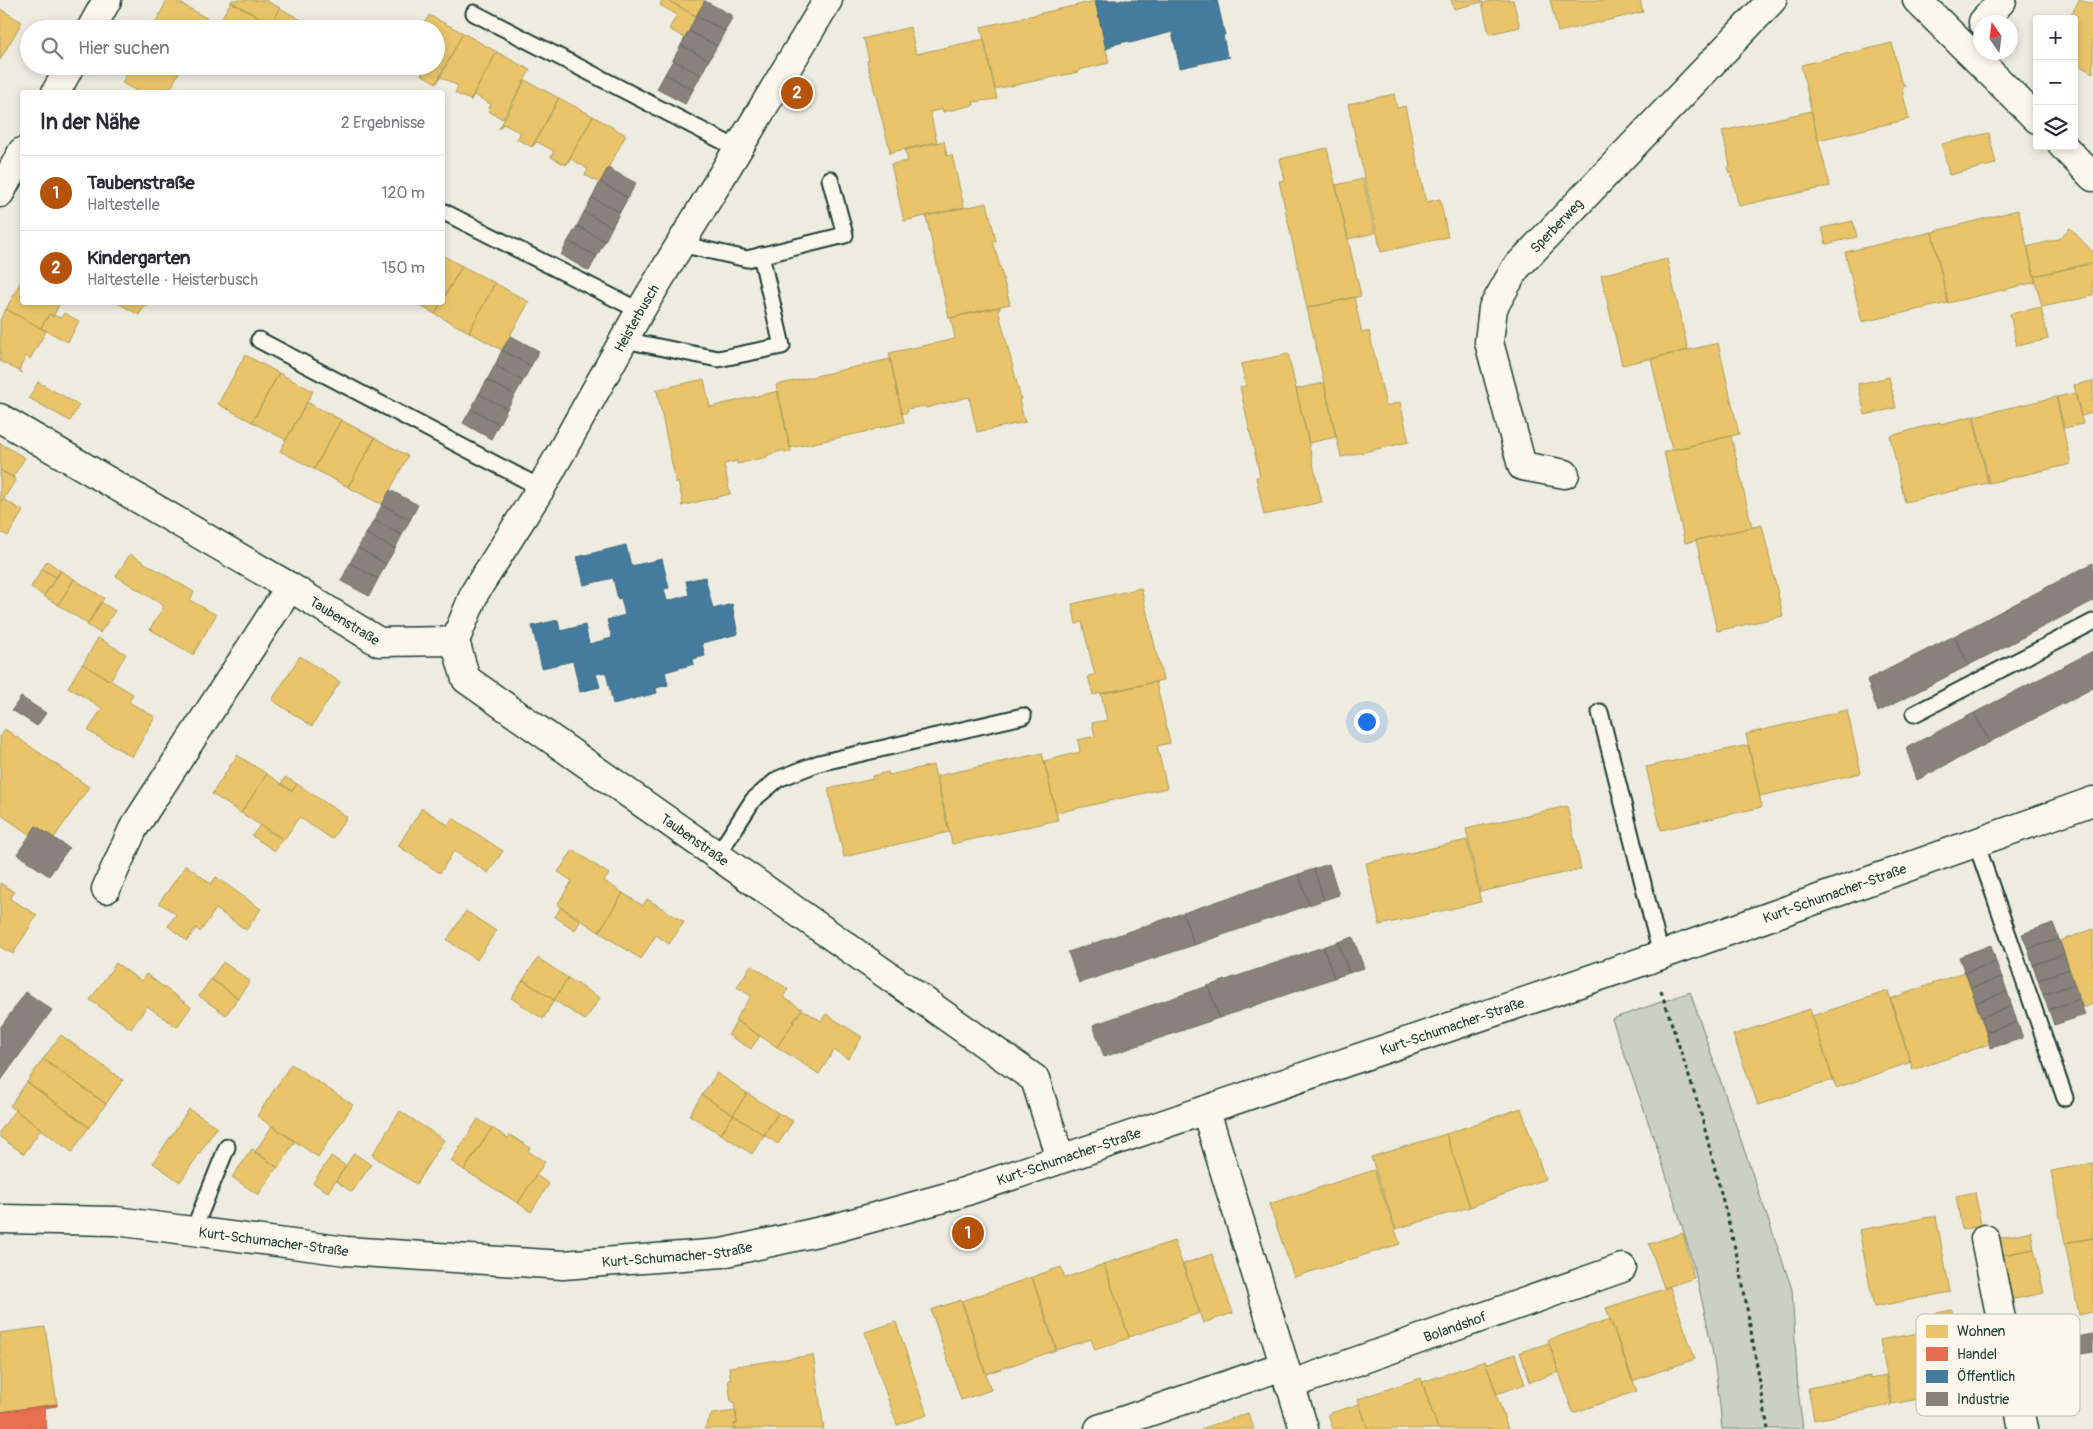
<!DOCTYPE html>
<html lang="de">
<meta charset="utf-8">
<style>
body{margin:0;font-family:Pangolin,sans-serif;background:#f7f7f7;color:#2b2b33}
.controls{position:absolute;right:15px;top:15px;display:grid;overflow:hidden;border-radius:5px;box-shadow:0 2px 8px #0003}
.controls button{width:45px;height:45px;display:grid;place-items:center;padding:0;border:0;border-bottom:1px solid #e1e1e2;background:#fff;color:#2b2b33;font:25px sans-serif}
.compass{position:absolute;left:1973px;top:15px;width:45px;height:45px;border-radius:50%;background:#fff;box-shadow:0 2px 8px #0003;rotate:346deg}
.you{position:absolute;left:1366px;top:721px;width:18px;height:18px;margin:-12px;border:4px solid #fff;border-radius:50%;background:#1a73e8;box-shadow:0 0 0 8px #1a73e833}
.badge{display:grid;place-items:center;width:32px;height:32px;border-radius:50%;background:#b45309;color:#fff;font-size:16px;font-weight:700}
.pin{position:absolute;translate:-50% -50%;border:2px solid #fff;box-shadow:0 1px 5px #0006}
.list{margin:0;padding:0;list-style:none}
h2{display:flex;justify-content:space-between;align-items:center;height:65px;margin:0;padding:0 20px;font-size:21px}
h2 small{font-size:16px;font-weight:400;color:#7c7c81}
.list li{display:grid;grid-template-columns:32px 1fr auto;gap:15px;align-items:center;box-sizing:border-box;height:75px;padding:0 20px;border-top:1px solid #e1e1e2}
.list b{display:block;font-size:19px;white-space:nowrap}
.list p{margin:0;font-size:16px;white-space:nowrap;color:#7c7c81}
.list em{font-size:16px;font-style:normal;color:#7c7c81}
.icon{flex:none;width:28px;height:28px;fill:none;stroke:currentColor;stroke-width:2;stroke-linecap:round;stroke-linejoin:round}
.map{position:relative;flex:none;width:2093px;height:1429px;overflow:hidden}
.search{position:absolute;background:#fff;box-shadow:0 2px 8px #0003;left:20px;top:20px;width:425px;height:55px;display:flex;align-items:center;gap:12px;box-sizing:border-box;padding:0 18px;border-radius:28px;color:#7c7c81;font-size:19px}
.panel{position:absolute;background:#fff;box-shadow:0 2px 8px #0003;left:20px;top:90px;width:425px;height:215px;border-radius:5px}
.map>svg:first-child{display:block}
.green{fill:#cbcfc4;stroke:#75867c}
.homes{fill:#e9c46a;stroke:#ac9c5a}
.shops{fill:#e76f51;stroke:#ab6048}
.public{fill:#457b9d;stroke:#3a687e}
.industry{fill:#8a817c;stroke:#6a6d66}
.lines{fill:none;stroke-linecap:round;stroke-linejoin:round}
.lane-casing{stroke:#1f3d34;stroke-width:19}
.street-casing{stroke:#1f3d34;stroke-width:31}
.path{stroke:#1f3d34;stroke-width:3;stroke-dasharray:4 4;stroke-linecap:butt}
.lane{stroke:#fbf7ec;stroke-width:15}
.street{stroke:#fbf7ec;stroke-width:28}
.labels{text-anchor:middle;stroke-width:5;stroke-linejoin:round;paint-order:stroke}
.street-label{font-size:14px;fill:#1f3d34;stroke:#fbf7ec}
.key{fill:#fbf7ec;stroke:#b9bfb5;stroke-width:1}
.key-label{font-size:14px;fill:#1f3d34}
</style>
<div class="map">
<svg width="2093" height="1429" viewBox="0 0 2093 1429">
<rect width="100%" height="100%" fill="#eeece1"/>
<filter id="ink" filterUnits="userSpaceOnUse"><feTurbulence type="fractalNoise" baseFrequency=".02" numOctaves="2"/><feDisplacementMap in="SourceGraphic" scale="10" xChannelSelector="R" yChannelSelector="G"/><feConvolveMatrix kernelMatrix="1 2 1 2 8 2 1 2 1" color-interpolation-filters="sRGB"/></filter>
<g filter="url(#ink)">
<path class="green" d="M1690 992 1792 1289 1798 1391 1803 1429H1722C1712 1287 1658 1152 1612 1019Z"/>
<path class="homes" d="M167 0H175L208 19 202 29H152Z
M232 0H265L280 8 272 24 231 2Z
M662 0H667L696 16 685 38 669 29 677 15 660 5Z
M667 0H705L696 16Z
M1451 0H1482V2L1454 9Z
M1496 0H1513L1520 27 1489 34 1482 3Z
M1550 0H1640L1643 12 1558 32Z
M2079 0 2093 4V73L2074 63V19H2069Z
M1095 1 1109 63 1079 70V72L995 89 981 27Z
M231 2 272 24 270 29H244L222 17Z
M280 8 310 25 307 29H282L272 24Z
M0 9 22 22 0 60Z
M429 15 463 33 436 83 421 74 425 69 421 66H436V29H422Z
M910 27 916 54 984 39 997 99 973 102 974 105 943 112V109L930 112 937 142 888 153 890 151 867 61 869 60 864 39H862Z
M463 33 497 52 470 100 455 93 458 86 441 77 437 83Z
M1892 43 1900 78 1905 86 1902 90 1909 119 1818 140 1801 65Z
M497 52 530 70 503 119 488 111 491 104 474 95 470 101Z
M131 66H182L170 90 165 88 163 92H139L122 83Z
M525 80 559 98 532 147 517 139 521 133 503 124 499 129Z
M1394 94 1397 108 1405 106 1426 202 1440 199 1448 237 1381 252 1348 104Z
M559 98 593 116 566 165 551 157 554 151 537 142 532 147Z
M1811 111 1830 186 1739 206 1732 177 1728 168 1730 165 1722 131Z
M593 116 626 135 600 183 585 175 588 169 571 159 566 165Z
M1989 133 1996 164 1949 175 1942 144Z
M944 141 947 156 952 155 964 207 904 221 891 164 908 161 905 150Z
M1327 148 1361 296 1307 308 1279 181 1285 180 1280 159Z
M1363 179 1375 233 1348 239 1336 185Z
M987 203 996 241H993L1010 304 949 318 926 216Z
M2018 210 2036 282 1948 303 1932 232Z
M1853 221 1857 237 1826 244 1822 228Z
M2070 228 2093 252V263L2034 276 2027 247 2059 239Z
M1932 232 1948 303 1862 322 1845 252Z
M442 255 462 266 442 300Z
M1667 259 1688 350 1622 365 1601 275Z
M2093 263V296L2042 307 2034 276Z
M462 266 495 283 469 332 435 314Z
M22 279V302H60L53 317 49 314 41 328 6 309Z
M495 283 529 302 502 350 469 332Z
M1354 297 1362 333 1369 331 1386 406 1400 402 1409 442 1341 457 1307 308Z
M116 302H147L139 315Z
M413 302H441L435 314Z
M1000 307V309H998L1021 399 1019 400 1024 420 1026 422 977 432 969 397 926 408 925 406 907 409 908 412 902 414 889 353 955 339 951 318Z
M2041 307 2048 339 2017 346 2010 314Z
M6 309 46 331 30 359 26 356 19 370 23 373 0 361V320Z
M64 313 79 321 68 342 41 328 49 314 61 318Z
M1718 343 1739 434 1672 450 1651 359Z
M1288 354 1322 502 1264 515 1256 477 1260 476 1240 387 1246 386 1241 364Z
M245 355 279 373 252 422 218 404Z
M890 359 904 422 874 429V430L790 448 776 385Z
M279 373 313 391 286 440 252 422Z
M1889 377 1896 408 1865 415 1858 384Z
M704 379 710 407 778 391 791 452 785 453V450L767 455V457L737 464V461L724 464 730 494 681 506 683 503 678 482 676 483 657 391 655 390Z
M2093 381V413L2081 416 2074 385Z
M38 382 79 405 70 421 29 398Z
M1324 383 1336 437 1309 443 1296 389Z
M2075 393 2083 424 2064 428 2057 397Z
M2056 397 2071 464 1989 483 1974 416Z
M307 402 341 420 314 469 280 451Z
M1973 416 1988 483 1905 502 1890 436 1940 422V424Z
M341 420 375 438 348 487 314 469Z
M1731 436 1752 527 1685 543 1664 452Z
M375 438 408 456 382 505 348 487Z
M0 443 25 458 13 477 0 470Z
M0 470 16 479 0 505Z
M3 499 23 511 8 536 0 532V505Z
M1762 525 1783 616 1717 631 1696 540Z
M130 554 194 592 190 600 216 615 193 655 150 629 164 606 116 576Z
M47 561 61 571 56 577 42 569Z
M42 569 56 577 44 596 31 587Z
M61 571 74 579 58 605 44 596Z
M74 579 104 598 88 624 58 605Z
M1141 588 1163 680 1093 695 1088 676 1095 675 1082 622 1076 624 1072 604Z
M101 602 115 611 100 633 87 625Z
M98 638 126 654 110 681 83 664Z
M300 656 340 682 312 726 272 700Z
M82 664 133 694 129 702 155 717 132 757 88 731 102 708 68 687Z
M1156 682 1170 743 1157 746 1167 788 1056 813 1044 761 1080 752 1078 740 1095 736 1092 723 1107 720 1101 694Z
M1847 710 1861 773 1760 796 1746 734Z
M5 729 89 787 54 838 36 826 30 835 0 814V737Z
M1748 745 1762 807 1661 830 1646 767Z
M1042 753 1058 820 952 844 937 776Z
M237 755 267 774 241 813 212 794Z
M933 765 949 832 844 857 828 789 873 779 872 776 888 772 889 775Z
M267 774 292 791 297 784 347 817 332 839 299 817 284 840 241 813Z
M285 777 297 784 292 791 281 784Z
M1567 806 1581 869 1480 892 1466 829Z
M422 808 448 825 453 818 503 851 488 873 454 851 440 873 398 846Z
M260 825 283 839 275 851 252 836Z
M1467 840 1481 902 1380 925 1366 863Z
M573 850 609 874 604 881 623 893 599 932 557 905 572 881 558 872Z
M186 865 211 884 216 877 261 909 246 930 216 909 200 932 196 928 187 941 168 926 176 914 159 903Z
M0 883 14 892 10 899 37 915 13 954 0 947Z
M623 893 643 906 647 899 684 922 669 944 656 935 641 959 599 932Z
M561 907 581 920 575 930 555 917Z
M466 911 496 931 477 960 447 940Z
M2093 929V1004L2083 1008 2060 941Z
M538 958 568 978 554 1000 523 980Z
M223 962 250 981 238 998 211 979Z
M116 963 141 981 146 974 191 1007 177 1027 147 1006 131 1029 90 1000Z
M751 965 788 989 783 997 802 1009 777 1047 735 1020 751 996 737 987Z
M1965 972 1990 1044 1913 1070 1890 999Z
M568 978 600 998 585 1020 554 1000Z
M211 979 238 998 226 1015 199 996Z
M523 980 554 1000 543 1019 511 998Z
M1888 991 1911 1062 1836 1088 1812 1016Z
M802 1009 821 1021 826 1014 862 1037 848 1059 834 1050 819 1074 777 1047Z
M1810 1009 1833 1080 1758 1105 1733 1035Z
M737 1021 760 1036 751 1049 728 1035Z
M61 1035 123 1080 106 1104 43 1059Z
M43 1059 106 1104 89 1127 27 1082Z
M291 1064 353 1105 318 1157 257 1116Z
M717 1073 747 1093 733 1115 702 1095Z
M27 1082 89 1127 72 1152 10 1106Z
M747 1093 778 1113 764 1135 733 1115Z
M702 1095 733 1115 721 1134 689 1115Z
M1521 1108 1545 1179 1470 1207 1446 1134Z
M189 1109 217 1127 180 1182 153 1163Z
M15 1110 41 1129 24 1154 0 1137V1131Z
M400 1111 444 1140 416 1184 372 1155Z
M778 1113 793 1121 778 1144 764 1135Z
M733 1115 764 1135 752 1154 721 1134Z
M478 1119 492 1128 464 1170 451 1161Z
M272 1126 295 1141 278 1168 255 1152Z
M492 1128 508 1138 510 1135 530 1148 528 1151 545 1162 518 1203 464 1170Z
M1446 1134 1470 1207 1396 1229 1371 1157Z
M252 1149 277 1167 258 1195 232 1177Z
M354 1153 371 1165 352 1192 336 1181Z
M331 1156 346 1166 328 1192 313 1183Z
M2093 1163V1238L2065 1243 2051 1171Z
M1374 1170 1400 1244 1294 1277 1269 1204Z
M536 1175 549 1184 531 1212 518 1203Z
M1975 1192 1981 1225 1962 1230 1956 1196Z
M1936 1216 1950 1292 1874 1307 1859 1230Z
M2031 1231 2034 1249 2002 1255 1999 1238Z
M1683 1233 1694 1278 1664 1288 1649 1244Z
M2093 1238V1312L2079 1315 2065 1243Z
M1174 1241 1200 1313 1129 1337 1104 1264Z
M2034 1249 2044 1293 2010 1300 2002 1255Z
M1212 1254 1233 1313 1203 1323 1183 1264Z
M1104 1264 1129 1338 1095 1350 1091 1339 1057 1350 1032 1277 1061 1267 1065 1278Z
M1032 1277 1056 1350 986 1374 962 1301Z
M1670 1287 1695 1359 1632 1381 1606 1308Z
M961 1300 991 1390 961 1400 931 1310Z
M1952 1310 1955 1326 1924 1331 1921 1316Z
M1610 1319 1637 1391 1573 1413 1548 1340Z
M896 1322 927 1415 897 1425 865 1332Z
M1956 1326 1968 1390 1892 1404 1880 1340Z
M45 1327 57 1404 0 1412V1333Z
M1549 1343 1559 1372 1530 1382 1520 1352Z
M1515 1354 1525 1384 1497 1394 1486 1364Z
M813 1355 824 1429H735L734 1424H737L734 1402H731L728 1380H731L729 1367Z
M1485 1361 1508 1429H1438L1422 1382Z
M1870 1376V1379L1886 1376 1891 1405 1814 1420 1808 1388Z
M1421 1378 1438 1429H1368L1358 1399Z
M1359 1404 1368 1429H1333L1328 1414Z
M736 1411 737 1424H734L735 1429H704L712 1414Z
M1248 1413 1254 1429H1201Z"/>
<path class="shops" d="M57 1404V1406L44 1408 47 1429H0V1412Z"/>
<path class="public" d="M1217 0 1225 35H1223L1227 56 1230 57 1180 68 1172 32 1130 43 1129 41 1111 45V47L1106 49 1095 0Z
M626 545 631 566 662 559 669 588 664 589 667 601 689 595 686 581 705 577 713 609 732 604 738 634 702 643 705 656 693 659 694 664 665 672 668 685 656 688 657 693 613 704 606 672 596 674 600 687 580 692 573 661 542 668 532 626 558 620 560 631 585 625 589 644 612 638 607 620 625 615 621 598 618 599 613 578 584 585 577 557Z"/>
<path class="industry" d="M705 1 733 16 725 31 696 16Z
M696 16 725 31 717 46 689 31Z
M689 31 717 46 709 60 681 45Z
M681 45 709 60 701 75 673 60Z
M673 60 701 75 693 90 665 74Z
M665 74 693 90 685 104 657 89Z
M608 168 636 183 628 198 600 182Z
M600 182 628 198 620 212 592 198Z
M592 198 620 212 612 227 584 212Z
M584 212 612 227 605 241 577 226Z
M577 226 605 241 597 256 568 241Z
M568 241 597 256 589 271 561 255Z
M511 336 539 351 531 366 502 350Z
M502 350 531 366 523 381 495 365Z
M495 365 523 381 515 395 487 380Z
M487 380 515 395 507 409 479 394Z
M479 394 507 409 499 424 471 409Z
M471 409 499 424 491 439 463 423Z
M390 490 418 505 410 520 382 505Z
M382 505 410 520 402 535 374 520Z
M374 520 402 535 395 549 366 534Z
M366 534 395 549 386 564 358 548Z
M358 548 386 564 378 579 350 563Z
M350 563 378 579 369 596 341 581Z
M2093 563V601L1969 665 1954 636Z
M1954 636 1969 665 1878 712 1867 680Z
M2093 651V688L1990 742 1974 713Z
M21 697 46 713 37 726 12 710Z
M1974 713 1990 742 1917 780 1906 748Z
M36 826 69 848 49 876 17 854Z
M1329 864 1339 895 1324 900 1314 869Z
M1314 869 1324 900 1309 905 1299 874Z
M1299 874 1309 905 1194 945 1183 913Z
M1183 913 1194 945 1079 983 1068 952Z
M2053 923 2059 939 2028 949 2022 934Z
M1353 937 1364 968 1349 973 1338 942Z
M2059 939 2064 954 2033 965 2028 949Z
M1338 942 1349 973 1334 978 1323 947Z
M1991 945 1996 962 1965 973 1959 957Z
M1323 947 1334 978 1219 1018 1208 986Z
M2064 954 2069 969 2038 980 2033 965Z
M1996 962 2002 977 1971 988 1965 972Z
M2069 969 2074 984 2043 995 2038 980Z
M2002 977 2007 991 1976 1003 1971 988Z
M2074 984 2079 999 2049 1010 2043 995Z
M1208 986 1219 1018 1104 1057 1093 1025Z
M2007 991 2012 1006 1981 1017 1976 1003Z
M26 992 52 1010 0 1082V1028Z
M2079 999 2085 1015 2054 1025 2049 1010Z
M2012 1006 2017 1022 1986 1032 1981 1017Z
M2017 1022 2023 1038 1991 1048 1986 1032Z
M2093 1334V1352L2075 1355 2072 1338Z"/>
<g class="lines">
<defs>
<path id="lane" d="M474 13 738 149
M442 211 640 311
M680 244 747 259 845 235 830 179
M259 340 541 488
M624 340 718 359 782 346 761 255
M1600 712 1661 955
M1914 714 2093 622
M1976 843 2065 1098
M717 856 753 800 778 779 819 763 1023 716
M193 1231 227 1147"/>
<g id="street">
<path d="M1917 0 2037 119"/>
<path d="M1983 22 2002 0"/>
<path d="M91 29 107 0"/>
<path d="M56 92 70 66"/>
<path d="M2063 146 2093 177"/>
<path d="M0 193 22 152"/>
<path id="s1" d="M0 418 290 587 379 642 455 641"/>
<path id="s2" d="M1565 474 1522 466 1489 342 1493 308 1515 269 1772 0"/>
<path id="s3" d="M455 641 466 679 1035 1079 1060 1158"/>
<path id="s4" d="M455 641 475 592 541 488 640 311 828 0"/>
<path d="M106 889 133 829 290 587"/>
<path d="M1206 1111 1304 1429"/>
<path id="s5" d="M0 1219 116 1221 346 1251 563 1265 722 1253 835 1228 958 1194 1650 959 2093 801"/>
<path d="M1985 1239 2023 1429"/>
<path id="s6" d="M1289 1385 1622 1268"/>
<path d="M1099 1429 1283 1366"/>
</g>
</defs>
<use href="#lane" class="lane-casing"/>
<use href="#street" class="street-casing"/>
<path class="path" d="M1661 991 1700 1110 1740 1268 1768 1429"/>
<use href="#lane" class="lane"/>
<use href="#street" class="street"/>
</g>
</g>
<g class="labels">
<g class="street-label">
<text dy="5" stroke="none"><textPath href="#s2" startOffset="311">Sperberweg</textPath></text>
<text dy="5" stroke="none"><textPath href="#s4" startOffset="371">Heisterbusch</textPath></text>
<text dy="5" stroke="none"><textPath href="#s1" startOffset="400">Taubenstraße</textPath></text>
<text dy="5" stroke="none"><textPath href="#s3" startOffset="319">Taubenstraße</textPath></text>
<text dy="5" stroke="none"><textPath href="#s5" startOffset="1895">Kurt-Schumacher-Straße</textPath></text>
<text dy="5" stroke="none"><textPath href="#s5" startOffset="1490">Kurt-Schumacher-Straße</textPath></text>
<text dy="5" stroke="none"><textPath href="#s5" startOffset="1085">Kurt-Schumacher-Straße</textPath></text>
<text dy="5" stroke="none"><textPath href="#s5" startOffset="275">Kurt-Schumacher-Straße</textPath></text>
<text dy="5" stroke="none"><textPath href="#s5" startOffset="680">Kurt-Schumacher-Straße</textPath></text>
<text dy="5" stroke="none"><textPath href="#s6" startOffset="176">Bolandshof</textPath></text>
</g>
</g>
<rect x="1916" y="1314" width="164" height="102" rx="8" class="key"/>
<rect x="1926" y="1325" width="22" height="13" fill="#e9c46a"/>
<rect x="1926" y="1347" width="22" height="14" fill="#e76f51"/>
<rect x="1926" y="1370" width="22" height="13" fill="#457b9d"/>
<rect x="1926" y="1392" width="22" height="14" fill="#8a817c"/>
<g class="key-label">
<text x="1957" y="1336">Wohnen</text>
<text x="1957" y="1359">Handel</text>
<text x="1957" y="1381">Öffentlich</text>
<text x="1957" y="1404">Industrie</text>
</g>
</svg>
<div class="controls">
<button>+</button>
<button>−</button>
<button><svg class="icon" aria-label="layers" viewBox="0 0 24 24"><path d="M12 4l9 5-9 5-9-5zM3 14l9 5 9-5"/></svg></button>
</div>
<svg class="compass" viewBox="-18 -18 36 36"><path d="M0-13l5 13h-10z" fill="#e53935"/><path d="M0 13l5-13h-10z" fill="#7c7c81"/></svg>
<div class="you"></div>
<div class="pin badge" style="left:968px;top:1233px">1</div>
<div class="pin badge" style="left:797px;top:93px">2</div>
<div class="search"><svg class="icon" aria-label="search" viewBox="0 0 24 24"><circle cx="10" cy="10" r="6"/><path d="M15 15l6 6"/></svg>Hier suchen</div>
<section class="panel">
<h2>In der Nähe<small>2 Ergebnisse</small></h2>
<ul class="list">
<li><span class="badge">1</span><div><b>Taubenstraße</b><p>Haltestelle</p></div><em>120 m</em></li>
<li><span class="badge">2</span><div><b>Kindergarten</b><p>Haltestelle · Heisterbusch</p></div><em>150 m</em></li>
</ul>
</section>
</div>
